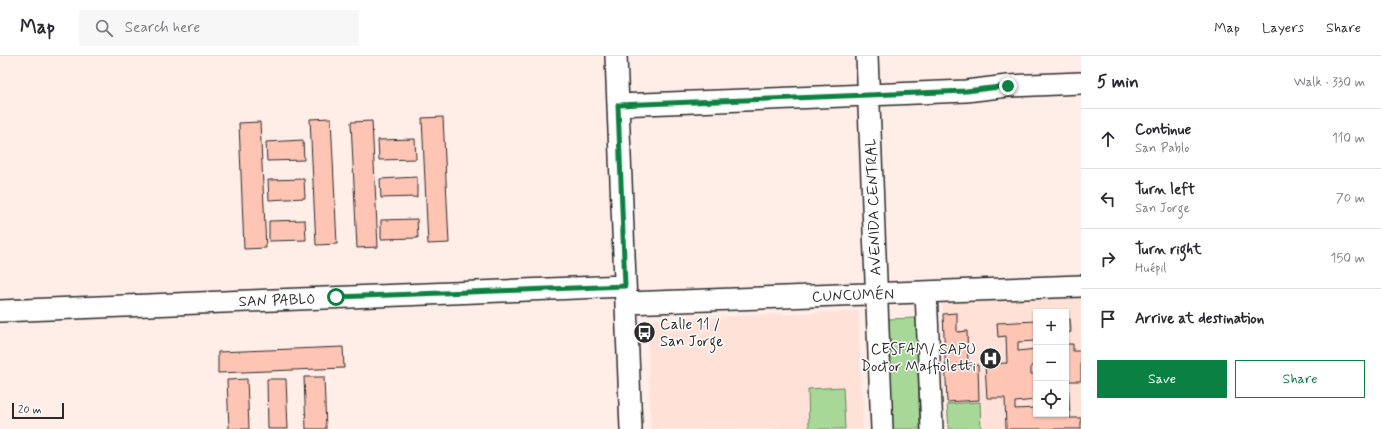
<!DOCTYPE html>
<meta charset="utf-8">
<style>
body{margin:0;font-family:Mynerve,sans-serif;background:#f7f7f7;color:#2b2b33}
.controls{position:absolute;right:12px;bottom:12px;display:grid;overflow:hidden;border-radius:0px;box-shadow:0 1px 3px #0004}
.controls button{width:36px;height:36px;display:grid;place-items:center;padding:0;border:0;border-bottom:1px solid #e1e1e2;background:#fff;color:#2b2b33;font:20px sans-serif}
.scale{position:absolute;left:12px;bottom:10px;width:52px;box-sizing:border-box;padding-left:4px;border:2px solid #2b2b2b;border-top:0;font-size:11px;line-height:14px;white-space:nowrap;color:#2b2b2b;-webkit-text-stroke:3px #fff;paint-order:stroke}
.stop{position:absolute;width:12px;height:12px;margin:-9px;border:3px solid #0b8043;border-radius:50%;background:#fff}
.stop.end{background:#0b8043;border-color:#fff;box-shadow:0 1px 4px #0008}
.list{margin:0;padding:0;list-style:none}
h2{display:flex;justify-content:space-between;align-items:center;height:52px;margin:0;padding:0 16px;font-size:17px}
h2 small{font-size:13px;font-weight:400;color:#7c7c81}
.list li{display:grid;grid-template-columns:26px 1fr auto;gap:12px;align-items:center;box-sizing:border-box;height:60px;padding:0 16px;border-top:1px solid #e1e1e2}
.list b{display:block;font-size:15px;white-space:nowrap}
.list p{margin:0;font-size:13px;white-space:nowrap;color:#7c7c81}
.list em{font-size:13px;font-style:normal;color:#7c7c81}
.actions{display:flex;gap:8px;padding:12px 16px}
.actions a{flex:1;padding:9px 0;border:1px solid #0b8043;border-radius:0px;text-align:center;font-size:14px;color:#0b8043}
.actions .main{background:#0b8043;color:#fff}
.icon{flex:none;width:22px;height:22px;fill:none;stroke:currentColor;stroke-width:2;stroke-linecap:round;stroke-linejoin:round}
.map{position:relative;flex:none;width:1081px;height:373px;overflow:hidden}
header{display:flex;align-items:center;gap:24px;box-sizing:border-box;height:56px;padding:0 20px;background:#fff;border-bottom:1px solid #e1e1e2}
header strong{font-size:19px}
nav{display:flex;gap:22px;margin-inline-start:auto;font-size:14px}
.search{width:280px;height:36px;background:#f7f7f7;display:flex;align-items:center;gap:10px;box-sizing:border-box;padding:0 14px;border-radius:0px;color:#7c7c81;font-size:15px}
main{display:flex}
aside{flex:1;background:#fff}
.map>svg:first-child{display:block}
.built{fill:#ffe1d8;fill-rule:evenodd}
.green{fill:#a8d898;stroke:#6a8262}
.building{fill:#fec4b4;stroke:#2b2b2b}
.lines{fill:none;stroke-linecap:round;stroke-linejoin:round}
.minor-casing{stroke:#2b2b2b;stroke-width:24}
.minor{stroke:#fff;stroke-width:21}
.route{stroke:#0b8043;stroke-width:5}
.labels{text-anchor:middle;stroke-width:3;stroke-linejoin:round;paint-order:stroke}
.street-label{font-size:15px;fill:#2b2b2b;stroke:#fff}
.poi-label{font-size:15px;fill:#2b2b2b;stroke:#fff;text-anchor:start}
</style>
<header>
<strong>Map</strong>
<div class="search"><svg class="icon" aria-label="search" viewBox="0 0 24 24"><circle cx="10" cy="10" r="6"/><path d="M15 15l6 6"/></svg>Search here</div>
<nav><a>Map</a><a>Layers</a><a>Share</a></nav>
</header>
<main>
<div class="map">
<svg width="1081" height="373" viewBox="0 0 1081 373">
<rect width="100%" height="100%" fill="#ffede8"/>
<filter id="ink" filterUnits="userSpaceOnUse"><feTurbulence type="fractalNoise" baseFrequency=".025" numOctaves="2"/><feDisplacementMap in="SourceGraphic" scale="8" xChannelSelector="R" yChannelSelector="G"/><feConvolveMatrix kernelMatrix="1 2 1 2 8 2 1 2 1" color-interpolation-filters="sRGB"/></filter>
<g filter="url(#ink)">
<path class="built" d="M1081 240V373H949L943 247ZM1036 256H1066V358H1036Z
M858 255 863 373H651L647 264Z"/>
<path class="green" d="M916 262 920 373H891L887 263Z
M843 331 845 373H809L808 333Z
M980 346 981 373H949L947 348Z"/>
<path class="building" d="M443 61 449 187 428 188 422 62Z
M331 62 337 188 316 189 310 63Z
M372 65 378 191 357 192 351 66Z
M260 66 266 192 244 193 239 67Z
M415 83 416 103 379 104 378 84Z
M303 84 304 104 267 105 266 86Z
M417 121V141L381 142 380 123Z
M304 123 305 142 269 144 268 124Z
M417 163 418 182 381 183V164Z
M305 164 306 184 269 185V165Z
M957 257V276L967 275 968 309H978L979 344 947 346 943 258Z
M1070 263 1071 276 1066 277V264Z
M1036 265V285L1018 286V295L1036 293V310H1031V318H1036V344L1015 346V353L1036 352V358H1066V288H1073V295H1081V325H1068L1070 362H1081V373H1006L1005 342H987L985 308 1007 307 1006 280 998 281 997 267Z
M343 291 344 312 218 317V296Z
M304 321H324L326 373H306Z
M247 323 249 373H229L227 324Z
M267 323H286L288 373H268Z"/>
<g class="lines">
<defs>
<path id="minor" d="M616 0 631 373
M867 0 882 373
M618 49 966 35 1008 30 1081 27
M926 236 932 373
M626 247 1081 230
M0 255 625 230"/>
</defs>
<use href="#minor" class="minor-casing"/>
<use href="#minor" class="minor"/>
</g>
</g>
<g class="lines" filter="url(#ink)">
<path class="route" d="M336 241 625 230 618 49 966 35 1008 30"/>
</g>
<defs>
<symbol id="bus-disc" viewBox="-11 -11 22 22"><circle r="9.5" fill="#2b2b2b" stroke="#fff"/><path d="M-5-6H5V4H4V6H2V4H-2V6H-4V4H-5ZM-3.5-4V0h7V-4ZM-3.5 1.2v1.5H-2V1.2ZM2 1.2v1.5H3.5V1.2Z" fill="#fff"/></symbol>
<symbol id="hospital-disc" viewBox="-11 -11 22 22"><circle r="9.5" fill="#2b2b2b" stroke="#fff"/><path d="M-5-5h3v3.5h4V-5h3V5h-3V1.5h-4V5h-3Z" fill="#fff"/></symbol>
</defs>
<g fill-rule="evenodd">
<use href="#bus-disc" x="632" y="264" width="25" height="25"/>
<use href="#hospital-disc" x="978" y="290" width="25" height="25"/>
</g>
<g class="labels">
<g class="street-label">
<text transform="translate(873 151) rotate(-92)" y="5">AVENIDA CENTRAL</text>
<text transform="translate(853 239) rotate(-2)" y="5">CUNCUMÉN</text>
<text transform="translate(277 244) rotate(-2)" y="5">SAN PABLO</text>
</g>
<g class="poi-label">
<text x="660" y="273">Calle 11 /<tspan x="660" dy="17">San Jorge</tspan></text>
<text x="976" y="298" text-anchor="end">CESFAM/ SAPU<tspan x="976" dy="17">Doctor Maffioletti</tspan></text>
</g>
</g>
</svg>
<div class="controls">
<button>+</button>
<button>−</button>
<button><svg class="icon" aria-label="locate" viewBox="0 0 24 24"><circle cx="12" cy="12" r="6"/><path d="M12 2v4M12 18v4M2 12h4M18 12h4"/></svg></button>
</div>
<div class="scale">20 m</div>
<div class="stop" style="left:336px;top:241px"></div>
<div class="stop end" style="left:1008px;top:30px"></div>
</div>
<aside>
<h2>5 min<small>Walk · 330 m</small></h2>
<ul class="list">
<li><svg class="icon" aria-label="ahead" viewBox="0 0 24 24"><path d="M12 20V5M6 11l6-6 6 6"/></svg><div><b>Continue</b><p>San Pablo</p></div><em>110 m</em></li>
<li><svg class="icon" aria-label="left" viewBox="0 0 24 24"><path d="M17 20v-9H6M10 6l-5 5 5 5"/></svg><div><b>Turn left</b><p>San Jorge</p></div><em>70 m</em></li>
<li><svg class="icon" aria-label="right" viewBox="0 0 24 24"><path d="M7 20v-9h11M14 6l5 5-5 5"/></svg><div><b>Turn right</b><p>Huépil</p></div><em>150 m</em></li>
<li><svg class="icon" aria-label="arrive" viewBox="0 0 24 24"><path d="M6 21V4h12l-3 4 3 4H6"/></svg><div><b>Arrive at destination</b></div></li>
</ul>
<div class="actions"><a class="main">Save</a><a>Share</a></div>
</aside>
</main>
